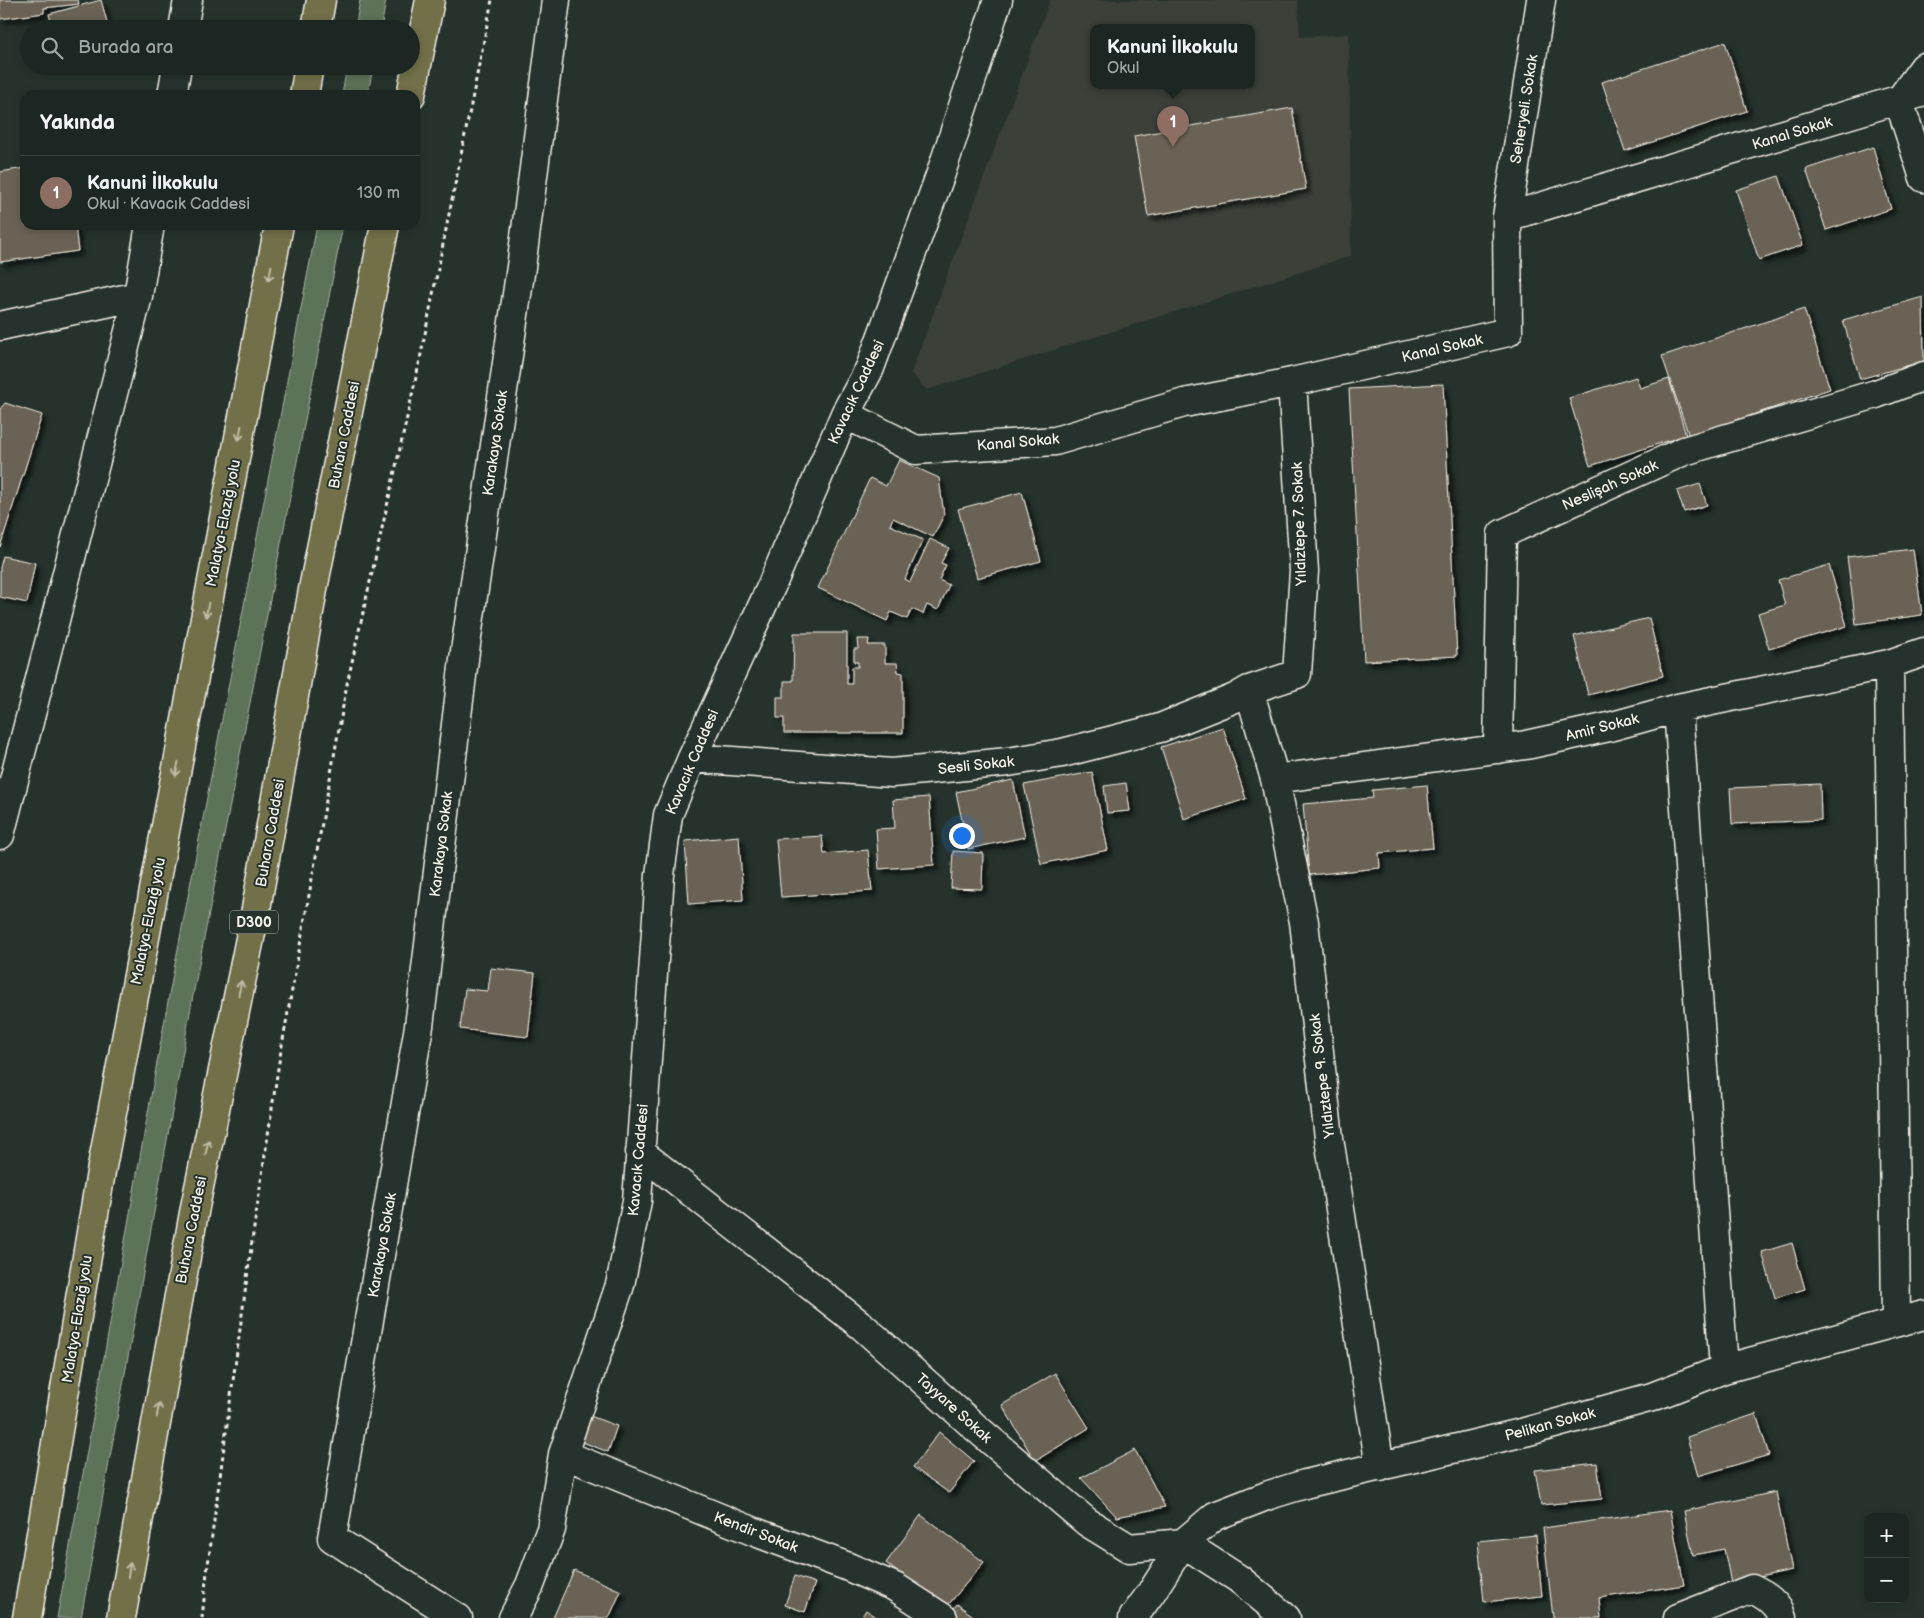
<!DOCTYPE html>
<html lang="tr">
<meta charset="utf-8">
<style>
body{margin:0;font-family:"Balsamiq Sans",sans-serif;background:#29322f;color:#f1f3f6}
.controls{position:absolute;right:15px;bottom:15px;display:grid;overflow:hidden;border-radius:10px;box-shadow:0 2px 8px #0003}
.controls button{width:45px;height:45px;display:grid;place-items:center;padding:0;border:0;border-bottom:1px solid #3a4340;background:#1c2622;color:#f1f3f6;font:25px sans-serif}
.you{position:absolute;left:961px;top:835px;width:18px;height:18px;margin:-12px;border:4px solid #fff;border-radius:50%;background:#1a73e8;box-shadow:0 0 0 8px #1a73e833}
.badge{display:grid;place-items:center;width:32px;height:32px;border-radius:50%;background:#ffd166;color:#fff;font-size:16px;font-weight:700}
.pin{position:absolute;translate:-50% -41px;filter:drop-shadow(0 1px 2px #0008)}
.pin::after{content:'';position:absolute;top:26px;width:18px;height:15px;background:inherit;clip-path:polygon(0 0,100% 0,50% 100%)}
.popup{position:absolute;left:1090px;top:24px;width:165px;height:65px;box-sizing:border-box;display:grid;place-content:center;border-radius:10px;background:#1c2622;filter:drop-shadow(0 1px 4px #0005);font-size:16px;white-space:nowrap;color:#a0a5a5}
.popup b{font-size:19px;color:#f1f3f6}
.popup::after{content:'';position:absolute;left:50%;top:100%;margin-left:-10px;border:10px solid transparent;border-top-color:#1c2622}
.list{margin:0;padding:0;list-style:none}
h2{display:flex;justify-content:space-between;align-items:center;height:65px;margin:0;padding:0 20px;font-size:21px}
h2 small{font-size:16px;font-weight:400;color:#a0a5a5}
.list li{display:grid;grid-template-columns:32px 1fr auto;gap:15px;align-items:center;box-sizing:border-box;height:75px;padding:0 20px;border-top:1px solid #3a4340}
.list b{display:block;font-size:19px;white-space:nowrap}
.list p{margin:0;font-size:16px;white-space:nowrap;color:#a0a5a5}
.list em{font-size:16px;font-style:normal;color:#a0a5a5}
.icon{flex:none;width:28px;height:28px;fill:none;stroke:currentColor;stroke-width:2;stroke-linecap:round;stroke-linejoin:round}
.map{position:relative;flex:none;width:1924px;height:1618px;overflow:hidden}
.search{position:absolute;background:#1c2622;box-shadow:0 2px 8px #0003;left:20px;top:20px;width:400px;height:55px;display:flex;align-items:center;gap:12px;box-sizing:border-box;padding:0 18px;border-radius:28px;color:#a0a5a5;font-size:19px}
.panel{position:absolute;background:#1c2622;box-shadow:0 2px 8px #0003;left:20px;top:90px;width:400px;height:140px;border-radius:15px}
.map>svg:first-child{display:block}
.built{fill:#3b4139;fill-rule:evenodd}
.green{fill:#5b7358;stroke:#a8b2a0}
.building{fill:#6b6354;stroke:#f4f1e8;filter:url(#shadow)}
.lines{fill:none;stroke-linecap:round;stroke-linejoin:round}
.minor-casing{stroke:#f4f1e8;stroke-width:31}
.highway-casing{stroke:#f4f1e8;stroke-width:31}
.path{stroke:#f4f1e8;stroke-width:3;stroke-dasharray:4 4;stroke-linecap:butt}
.minor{stroke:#26332d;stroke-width:28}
.highway{stroke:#716f4a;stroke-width:28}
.oneway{stroke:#c0bda9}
.labels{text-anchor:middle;stroke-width:4;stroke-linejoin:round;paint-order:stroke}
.shield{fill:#26332d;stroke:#b6b8b0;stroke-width:1}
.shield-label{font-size:14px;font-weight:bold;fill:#f4f1e8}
.street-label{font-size:15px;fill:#f4f1e8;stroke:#26332d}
</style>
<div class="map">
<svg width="1924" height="1618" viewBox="0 0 1924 1618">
<defs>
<filter id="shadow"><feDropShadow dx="4.5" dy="4.5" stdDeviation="2.5" flood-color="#0009"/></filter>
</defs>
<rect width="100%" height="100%" fill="#26332d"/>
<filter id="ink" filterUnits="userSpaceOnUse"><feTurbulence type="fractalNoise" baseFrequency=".02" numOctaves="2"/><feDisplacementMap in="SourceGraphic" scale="10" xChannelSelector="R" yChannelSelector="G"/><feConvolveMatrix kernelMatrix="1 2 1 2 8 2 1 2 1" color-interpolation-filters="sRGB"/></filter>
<g filter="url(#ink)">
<path class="built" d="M1050 0H1298L1300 37 1349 34 1351 256 927 390 911 373ZM1094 28H1252V86H1094Z"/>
<path class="green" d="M360 0H386L381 29H355Z
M347 66H373L368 95H342Z
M317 225H343L194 990 81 1618H57L171 985Z"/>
<path class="building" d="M0 0H78L79 4 44 8V13L0 19Z
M101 0 109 29H53L49 14Z
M1725 42 1747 111 1625 151 1602 82Z
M1292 108 1306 189 1148 216 1134 136Z
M1873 147 1891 209 1826 230 1806 169Z
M25 168V225H75L78 251 0 262V172Z
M1779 176 1803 245 1759 260 1736 190Z
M1923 297 1924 361 1860 379 1843 320Z
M1804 309 1830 389 1689 436 1662 356Z
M1636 377 1640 388 1669 379 1686 435 1590 466 1569 398Z
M1443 384 1457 656 1364 661 1349 389Z
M5 403 42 415 0 547V409Z
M899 460 939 478 944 515 933 537 893 518 890 525 923 540 905 579 910 582 930 539 949 548 941 563 946 565 939 580 949 585 938 610 927 605 923 614 912 609 907 619 891 612 887 621 818 588 870 478 886 486Z
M1700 484 1707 505 1684 512 1677 491Z
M1022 492 1041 561 977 578 958 509Z
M1913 549 1922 615 1856 624 1847 557Z
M3 556 35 563 27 603 0 597V568Z
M1829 565 1847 626 1769 649 1758 613 1785 605 1778 580Z
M1649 618 1663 676 1588 695 1574 636Z
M794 633H847V684H852V667H858V662H854V649H858L857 639H869L868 645H885V663H897L898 672 903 673V733H784V718H777V697H784V681H793Z
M1223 727 1246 799 1184 819 1161 747Z
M1092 772 1108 850 1041 864 1024 785Z
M1013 780 1025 837 968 849 956 792Z
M1126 783 1130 811 1107 813 1104 786Z
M1820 784 1821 820 1732 824 1730 788Z
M1427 785 1433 848 1379 853 1380 868 1309 875 1303 804 1373 798 1372 790Z
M929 797 934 865 879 869 876 829 895 828 893 800Z
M739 836 743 900 689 904 685 841Z
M822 836 824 854 868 850 872 891 781 897 776 839Z
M953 851 983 853 982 889 951 888Z
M491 968 535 973 528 1037 460 1029 465 989 488 991Z
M1792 1243 1805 1289 1775 1298 1762 1252Z
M1055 1373 1089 1428 1035 1461 1002 1405Z
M1756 1414 1769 1455 1698 1476 1687 1437Z
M590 1416 617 1426 608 1452 580 1441Z
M939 1432 974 1461 949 1493 913 1467Z
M1135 1450 1165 1507 1117 1517 1081 1478Z
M1597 1463 1602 1499 1541 1505 1535 1470Z
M1776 1492 1792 1570 1731 1583 1724 1549 1693 1555 1684 1511Z
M1670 1510 1684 1585 1599 1598 1601 1618H1553L1543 1528Z
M921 1515 984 1562 944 1610 886 1563Z
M1536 1535 1542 1596 1484 1602 1478 1541Z
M574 1570 621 1591 609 1618H553Z
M795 1576 815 1583 805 1612 785 1605Z
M957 1604 976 1618H953L949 1615Z
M866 1610 878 1618H861Z"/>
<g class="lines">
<defs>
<path id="minor" d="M183 29 188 0
M1924 67 1899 101 1924 178
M172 95 177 66
M1507 217 1541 0
M0 326 138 296
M845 414 916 450 1055 441 1184 403 1292 382 1508 332 1507 217 1924 92
M1889 664 1896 1322
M1249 690 1275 779 1304 922 1329 1138 1380 1467
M1678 708 1724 1369
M1498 749 1502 534 1684 451 1876 394 1924 376
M692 758 892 773 1008 762 1062 753 1160 728 1235 698 1249 690 1297 674 1304 571 1292 382
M1275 779 1526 745 1609 727 1678 708 1889 664 1924 652
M0 835 138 296 150 225
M640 1152 862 1326 975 1427 1087 1522 1129 1548 1183 1543 1239 1579 1286 1618
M563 1454 755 1532 846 1566 895 1587 943 1618
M458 1618 332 1538 419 1026 465 651 522 260 556 0
M513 1618 530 1585 551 1529 563 1454 620 1285 637 1201 660 875 668 815 692 758 771 587 845 414 870 368 941 173 998 0
M1133 1618 1153 1590 1183 1543 1215 1516 1269 1495 1305 1484 1525 1432 1652 1397 1724 1369 1924 1315
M1678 1618 1752 1589C1765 1595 1778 1603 1782 1618"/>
<path id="highway" d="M316 29 321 0
M304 95 309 66
M411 95 430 0
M27 1618 101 1172 279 225
M121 1618 195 1207 256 909 314 584 385 225"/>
</defs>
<use href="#minor" class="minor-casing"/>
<use href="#highway" class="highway-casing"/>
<path class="path" d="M202 1618 207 1572 252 1241 279 1062 347 684 419 364 492 0"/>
<use href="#minor" class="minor"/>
<use href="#highway" class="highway"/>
</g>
<defs><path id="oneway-shaft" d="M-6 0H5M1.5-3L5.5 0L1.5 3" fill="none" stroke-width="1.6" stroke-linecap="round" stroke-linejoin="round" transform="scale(1.25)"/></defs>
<g class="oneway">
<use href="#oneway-shaft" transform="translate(270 273) rotate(101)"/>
<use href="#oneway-shaft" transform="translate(240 433) rotate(101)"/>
<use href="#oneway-shaft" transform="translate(207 610) rotate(101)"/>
<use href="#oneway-shaft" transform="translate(177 769) rotate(101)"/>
<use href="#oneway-shaft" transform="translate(240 988) rotate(-78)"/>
<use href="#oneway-shaft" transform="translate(207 1147) rotate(-78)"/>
<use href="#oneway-shaft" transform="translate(158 1410) rotate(-80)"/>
<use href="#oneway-shaft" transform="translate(129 1570) rotate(-81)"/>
</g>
</g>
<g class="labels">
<rect class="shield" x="230" y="910.5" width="48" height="23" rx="4"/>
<g class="shield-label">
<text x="254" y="927">D300</text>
</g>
<g class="street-label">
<text transform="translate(1524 109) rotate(-81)" y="5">Seheryeli. Sokak</text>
<text transform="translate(1792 133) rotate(-17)" y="5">Kanal Sokak</text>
<text transform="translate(1442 348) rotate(-13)" y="5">Kanal Sokak</text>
<text transform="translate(856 392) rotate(-65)" y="5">Kavacık Caddesi</text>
<text transform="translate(344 435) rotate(-79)" y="5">Buhara Caddesi</text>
<text transform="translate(1018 442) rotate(-5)" y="5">Kanal Sokak</text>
<text transform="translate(495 443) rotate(-82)" y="5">Karakaya Sokak</text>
<text transform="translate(1610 485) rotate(-24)" y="5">Neslişah Sokak</text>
<text transform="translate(223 523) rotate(-79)" y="5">Malatya-Elazığ yolu</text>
<text transform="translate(1299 524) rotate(-92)" y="5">Yıldıztepe 7. Sokak</text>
<text transform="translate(1602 727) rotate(-14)" y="5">Amir Sokak</text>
<text transform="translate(692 762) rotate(-67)" y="5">Kavacık Caddesi</text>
<text transform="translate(976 765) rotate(-6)" y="5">Sesli Sokak</text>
<text transform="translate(270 833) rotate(-80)" y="5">Buhara Caddesi</text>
<text transform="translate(441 844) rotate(-83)" y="5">Karakaya Sokak</text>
<text transform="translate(148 921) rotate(-79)" y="5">Malatya-Elazığ yolu</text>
<text transform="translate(1322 1076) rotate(-97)" y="5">Yıldıztepe 9. Sokak</text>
<text transform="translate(638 1160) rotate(-85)" y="5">Kavacık Caddesi</text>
<text transform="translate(191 1230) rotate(-79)" y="5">Buhara Caddesi</text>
<text transform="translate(382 1245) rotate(-80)" y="5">Karakaya Sokak</text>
<text transform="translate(77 1319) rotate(-81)" y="5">Malatya-Elazığ yolu</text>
<text transform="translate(954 1408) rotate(42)" y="5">Tayyare Sokak</text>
<text transform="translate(1550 1424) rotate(-15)" y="5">Pelikan Sokak</text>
<text transform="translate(756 1532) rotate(21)" y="5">Kendir Sokak</text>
</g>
</g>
</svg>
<div class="controls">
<button>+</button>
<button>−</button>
</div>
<div class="you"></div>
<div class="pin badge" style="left:1173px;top:147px;background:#8d6e63">1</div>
<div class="popup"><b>Kanuni İlkokulu</b>Okul</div>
<div class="search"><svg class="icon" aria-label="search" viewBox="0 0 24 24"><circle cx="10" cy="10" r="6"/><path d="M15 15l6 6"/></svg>Burada ara</div>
<section class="panel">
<h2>Yakında<small></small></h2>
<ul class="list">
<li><span class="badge" style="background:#8d6e63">1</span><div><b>Kanuni İlkokulu</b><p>Okul · Kavacık Caddesi</p></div><em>130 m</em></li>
</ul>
</section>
</div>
